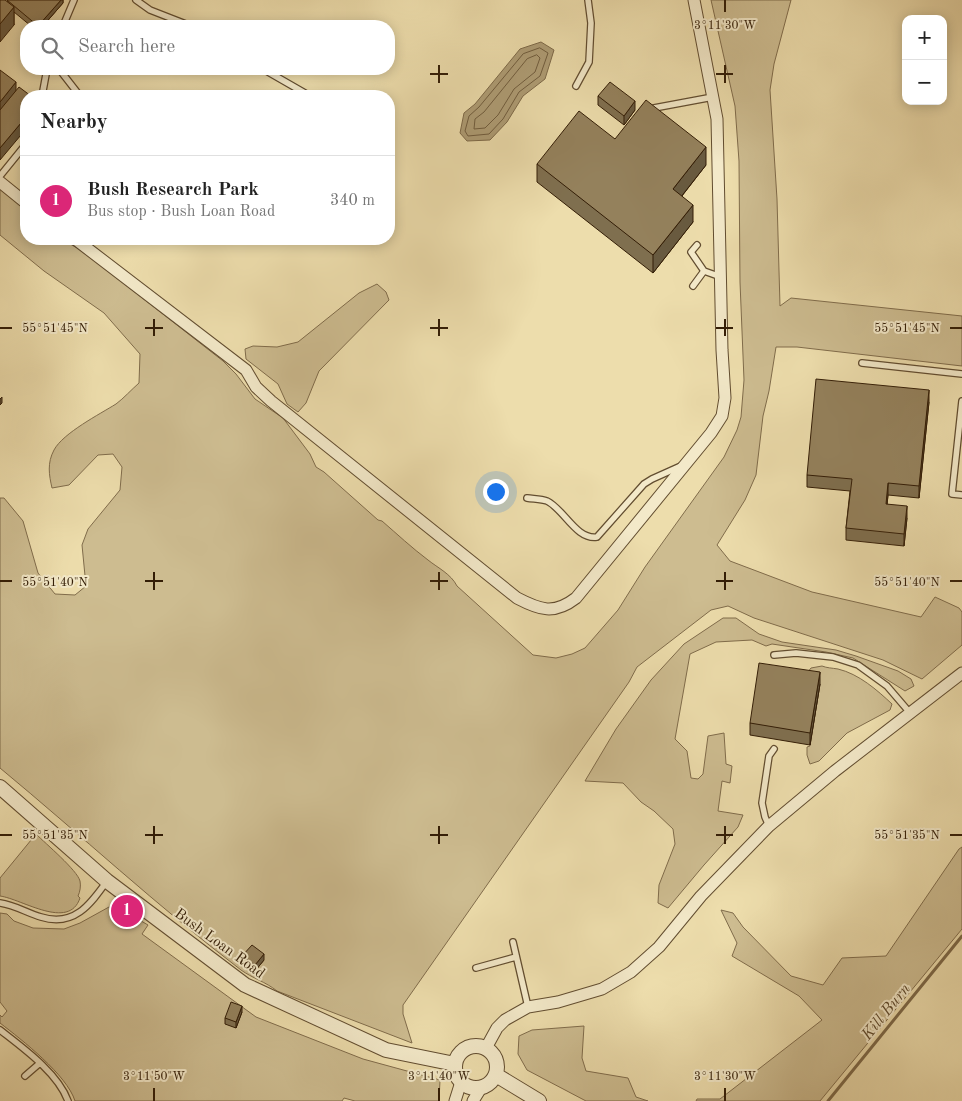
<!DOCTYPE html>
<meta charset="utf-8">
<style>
body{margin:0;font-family:"Old Standard TT",serif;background:#f2f2f2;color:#222}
.controls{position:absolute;right:15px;top:15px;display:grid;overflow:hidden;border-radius:10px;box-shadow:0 2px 12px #0003}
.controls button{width:45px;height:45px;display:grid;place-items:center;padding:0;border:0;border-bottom:1px solid #e0e0e0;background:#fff;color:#222;font:25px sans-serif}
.you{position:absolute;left:495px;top:491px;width:18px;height:18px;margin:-12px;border:4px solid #fff;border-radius:50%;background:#1a73e8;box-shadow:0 0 0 8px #1a73e833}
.badge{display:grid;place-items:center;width:32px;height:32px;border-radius:50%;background:#db2777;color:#fff;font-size:16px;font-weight:700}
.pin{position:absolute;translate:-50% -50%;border:2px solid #fff;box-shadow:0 1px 5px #0006}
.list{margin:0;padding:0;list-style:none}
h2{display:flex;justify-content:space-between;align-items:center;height:65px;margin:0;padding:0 20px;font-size:21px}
h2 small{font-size:16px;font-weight:400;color:#767676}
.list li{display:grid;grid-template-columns:32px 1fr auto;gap:15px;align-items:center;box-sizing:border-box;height:90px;padding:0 20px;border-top:1px solid #e0e0e0}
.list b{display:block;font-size:19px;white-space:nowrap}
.list p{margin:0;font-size:16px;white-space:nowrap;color:#767676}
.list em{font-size:16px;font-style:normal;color:#767676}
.icon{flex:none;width:28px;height:28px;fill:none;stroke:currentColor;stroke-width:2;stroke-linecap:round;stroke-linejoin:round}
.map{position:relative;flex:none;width:962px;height:1101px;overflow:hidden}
.search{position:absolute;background:#fff;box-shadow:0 2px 12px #0003;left:20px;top:20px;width:375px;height:55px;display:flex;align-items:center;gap:12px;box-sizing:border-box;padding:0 18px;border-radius:20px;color:#767676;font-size:19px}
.panel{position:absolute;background:#fff;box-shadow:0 2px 12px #0003;left:20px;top:90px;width:375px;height:155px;border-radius:20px}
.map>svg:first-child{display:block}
.green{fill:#cdbc90;stroke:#806c4b}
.water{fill:#ae9c74;stroke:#7d6948}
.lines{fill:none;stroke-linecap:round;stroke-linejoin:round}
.shore{stroke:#705c3d;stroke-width:1}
.stream{stroke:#7d6948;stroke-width:3}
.service-casing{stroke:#624d30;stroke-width:8}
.minor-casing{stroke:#624d30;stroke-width:13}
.tertiary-casing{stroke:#624d30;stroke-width:16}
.service{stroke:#f3e9c9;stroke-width:5.5}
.minor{stroke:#f3e9c9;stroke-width:11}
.tertiary{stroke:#f3e9c9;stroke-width:14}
.wall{fill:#7f6f4f;stroke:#331d06}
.shaded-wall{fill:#685a40;stroke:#331d06}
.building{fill:#94815c;stroke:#331d06}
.ticks{fill:none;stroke:#331d06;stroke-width:2}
.labels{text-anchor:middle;stroke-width:4;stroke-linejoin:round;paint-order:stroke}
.street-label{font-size:15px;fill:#331d06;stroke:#f3e9c9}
.water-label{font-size:16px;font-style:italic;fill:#5e492c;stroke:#f3e9c9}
.ticks-label{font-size:12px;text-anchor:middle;fill:#331d06;stroke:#f3e9c9;stroke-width:4;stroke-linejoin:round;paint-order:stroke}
</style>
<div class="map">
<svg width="962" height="1101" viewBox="0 0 962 1101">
<rect width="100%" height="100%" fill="#edddac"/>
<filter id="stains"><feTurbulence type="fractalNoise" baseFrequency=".004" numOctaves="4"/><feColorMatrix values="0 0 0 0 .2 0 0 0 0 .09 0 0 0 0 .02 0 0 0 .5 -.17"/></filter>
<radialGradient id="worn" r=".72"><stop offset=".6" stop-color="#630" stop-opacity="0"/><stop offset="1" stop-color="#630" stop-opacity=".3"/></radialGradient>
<path class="green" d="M711 0H791L774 64 770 90 777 199 780 306 791 298 962 316V366L797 347H776L769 391 763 416 756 475 745 500 717 545 730 561 812 592 921 617 935 597 959 608 962 612V645L922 679 883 660 754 618 728 606 711 610 637 667 629 682 403 1005V1014L412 1043 277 991C266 982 252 978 241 970 157 906 81 835 0 768V498H4L23 521 38 573 55 594 75 595 86 586 82 545 88 529 120 490 122 467 113 454 98 455 69 485 52 488C49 475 47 463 54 450 63 433 100 414 116 404 124 398 131 390 139 383L140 354 104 313 44 271 0 235V189L26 210V239H61L81 250 223 361 236 374 255 399 283 418 310 454 316 467 324 472 378 520 382 521C397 534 412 548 428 560 438 568 451 574 457 586L533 655 556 658 572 654 585 648 618 610 645 567 724 457 737 430 741 417 744 380 740 282 739 161 735 106Z
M377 284 386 292 389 300 319 371 306 403 298 412 287 404 278 384 246 359 245 349 253 346 277 347 298 342 359 293Z
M723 618H736L759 634 782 642 836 650 856 656 898 671 911 679 914 686 905 691 853 658 826 652 772 644 766 646 752 640 716 642 690 654 675 739 687 751 691 778 698 779 703 774 708 736 724 733 726 764 732 766 730 783 722 781 718 811 743 815 738 827 704 865 668 908 658 903 659 885 675 844 673 829 654 811 641 802 623 783 585 781 616 729 651 680 684 644Z
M822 666C827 668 832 668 838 669 859 674 877 690 892 704L890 710 847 733 819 761 810 764 807 755V747L810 746 820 684 807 673 811 668Z
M36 834C46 844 77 870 80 881 81 886 80 892 78 896L80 898C69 931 22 899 0 896V878Z
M962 847V929L820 1101H696L697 1099H720L822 1020 799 996 732 956 737 943 721 910 733 913 743 927 791 976 823 985 842 958 886 956 959 849Z
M109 907 125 908 124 911 148 925 142 934 256 1017 363 1059 440 1080 439 1101H355L344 1098 342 1101H75C67 1075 22 1040 0 1023V1015L2 1017 7 1011 0 1002V913L7 914 14 921 33 928 64 929 80 923Z
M584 1026 582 1058 586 1071 628 1078 636 1097 648 1101H586L527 1070 518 1054 519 1036 532 1030Z"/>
<path class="water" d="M541 42 554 50 545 79 523 96 507 122 490 140 467 141 460 133 464 113 475 104 520 49Z"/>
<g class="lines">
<path class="shore" d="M540 48 548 53 540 76 519 92 503 119 489 134 468 136 465 131 469 116 479 107 523 54Z
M537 55 540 58 535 72 514 89 498 115 485 128 474 129 475 119 484 112 527 59Z"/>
<path class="stream" d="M828 1101 962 936"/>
<defs>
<path id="service" d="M136 0 150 10 191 26
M63 26 74 0
M59 69 80 96
M263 69 310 96
M576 86 589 62 591 23 588 0
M42 96 47 69
M654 108 713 97
M0 176 26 144
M697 245 691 252 704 271 721 277
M693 286 704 271
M862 363 962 374
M962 401 952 494 962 495
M527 498C533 499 541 499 547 501 564 509 576 540 597 537L644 484 652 479 681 466
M774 655 796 653 833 657 858 665 887 686 911 714
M769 826 765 817 762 803 769 756 774 749
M0 903C15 905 27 913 41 917 74 927 90 905 107 881
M513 942 528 1007
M476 968 516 957
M0 1030C23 1048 58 1073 68 1101
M25 1076 40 1063"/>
<path id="minor" d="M0 182 26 203
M75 239 246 370 256 387 271 401 517 598C540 610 554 615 576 598L711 433 722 416 725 398 722 350 717 119 694 0
M486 1048 497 1028 505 1020 528 1007 558 1002 602 989 631 972 659 947 701 896 769 826 835 771 962 673
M455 1101 461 1082
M473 1101 481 1088"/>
<path id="tertiary" d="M0 787 107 881 245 985 386 1050 455 1064
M455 1067a21 21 0 1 1 42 0a21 21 0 1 1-42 0Z
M496 1075 539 1101"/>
</defs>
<use href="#service" class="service-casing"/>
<use href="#minor" class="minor-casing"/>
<use href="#tertiary" class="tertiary-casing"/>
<use href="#service" class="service"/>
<use href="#minor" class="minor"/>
<use href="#tertiary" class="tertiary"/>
</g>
<path class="wall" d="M7 0H63V3L43 26H31L14 12V25Z
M598 96 635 110 624 125 598 105Z
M615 139 706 165 682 196 693 222 653 273 537 182V164Z
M929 402 919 498 888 495 887 504 907 518 904 546 846 540V528L850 491 807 487V475Z
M820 684 810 745 750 735V723Z
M242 956 264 960 255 971 242 962Z
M242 1012 236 1028 225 1024V1018Z"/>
<path class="shaded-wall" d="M61 0H63V3L43 26H38Z
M14 7V25L0 42V24Z
M16 82V94L0 114V102Z
M635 101V110L624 125V116Z
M26 117V129L0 160V148Z
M706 147V165L673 207V189Z
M693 205V222L653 273V255Z
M929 390V402L919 498V486Z
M2 397V403L0 405V399Z
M888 483V495L886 516V504Z
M907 506V518L904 546V534Z
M820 672V684L810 745V733Z
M264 954V960L255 971V965Z
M242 1006V1012L236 1028V1022Z"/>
<path class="building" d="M0 0H5L14 7 0 24Z
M7 0H61L38 26Z
M0 70 16 82 0 102Z
M610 82 635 101 624 116 598 96Z
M19 87 31 96H26V117L0 148V110Z
M646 100 706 147 673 189 693 205 653 255 537 164 579 111 615 139Z
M816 379 929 390 919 486 888 483 886 504 907 506 904 534 846 528 852 479 807 475Z
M759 663 820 672 810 733 750 723Z
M252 945 264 954 255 965 242 956Z
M231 1002 242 1006 236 1022 225 1018Z"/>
<path class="ticks" d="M725 0V12M439 65V83M725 65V83M430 74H448M716 74H733M154 319V336M439 319V336M725 319V336M0 328H12M145 328H163M430 328H448M716 328H733M950 328H962M154 572V590M439 572V590M725 572V590M0 581H12M145 581H163M430 581H448M716 581H733M950 581H962M154 826V844M439 826V844M725 826V844M0 835H12M145 835H163M430 835H448M716 835H733M950 835H962M154 1088V1101M439 1088V1101M725 1088V1101"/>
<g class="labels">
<g class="street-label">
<text transform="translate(220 943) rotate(36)" y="5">Bush Loan Road</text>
</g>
<g class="water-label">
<text transform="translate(885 1011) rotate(-51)" y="6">Kill Burn</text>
</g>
</g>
<g class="ticks-label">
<text x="725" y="29">3°11'30"W</text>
<text x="55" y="332">55°51'45"N</text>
<text x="907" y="332">55°51'45"N</text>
<text x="55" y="586">55°51'40"N</text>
<text x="907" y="586">55°51'40"N</text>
<text x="55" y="839">55°51'35"N</text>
<text x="907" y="839">55°51'35"N</text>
<text x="154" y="1080">3°11'50"W</text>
<text x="439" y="1080">3°11'40"W</text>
<text x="725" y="1080">3°11'30"W</text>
</g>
<rect width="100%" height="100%" filter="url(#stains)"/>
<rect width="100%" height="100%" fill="url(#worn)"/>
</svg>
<div class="controls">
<button>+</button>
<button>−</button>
</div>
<div class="you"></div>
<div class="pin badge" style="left:127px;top:911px">1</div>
<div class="search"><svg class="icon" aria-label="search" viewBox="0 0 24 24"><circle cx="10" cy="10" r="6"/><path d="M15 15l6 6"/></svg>Search here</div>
<section class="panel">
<h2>Nearby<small></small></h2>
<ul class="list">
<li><span class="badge">1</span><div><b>Bush Research Park</b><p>Bus stop · Bush Loan Road</p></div><em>340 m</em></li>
</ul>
</section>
</div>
